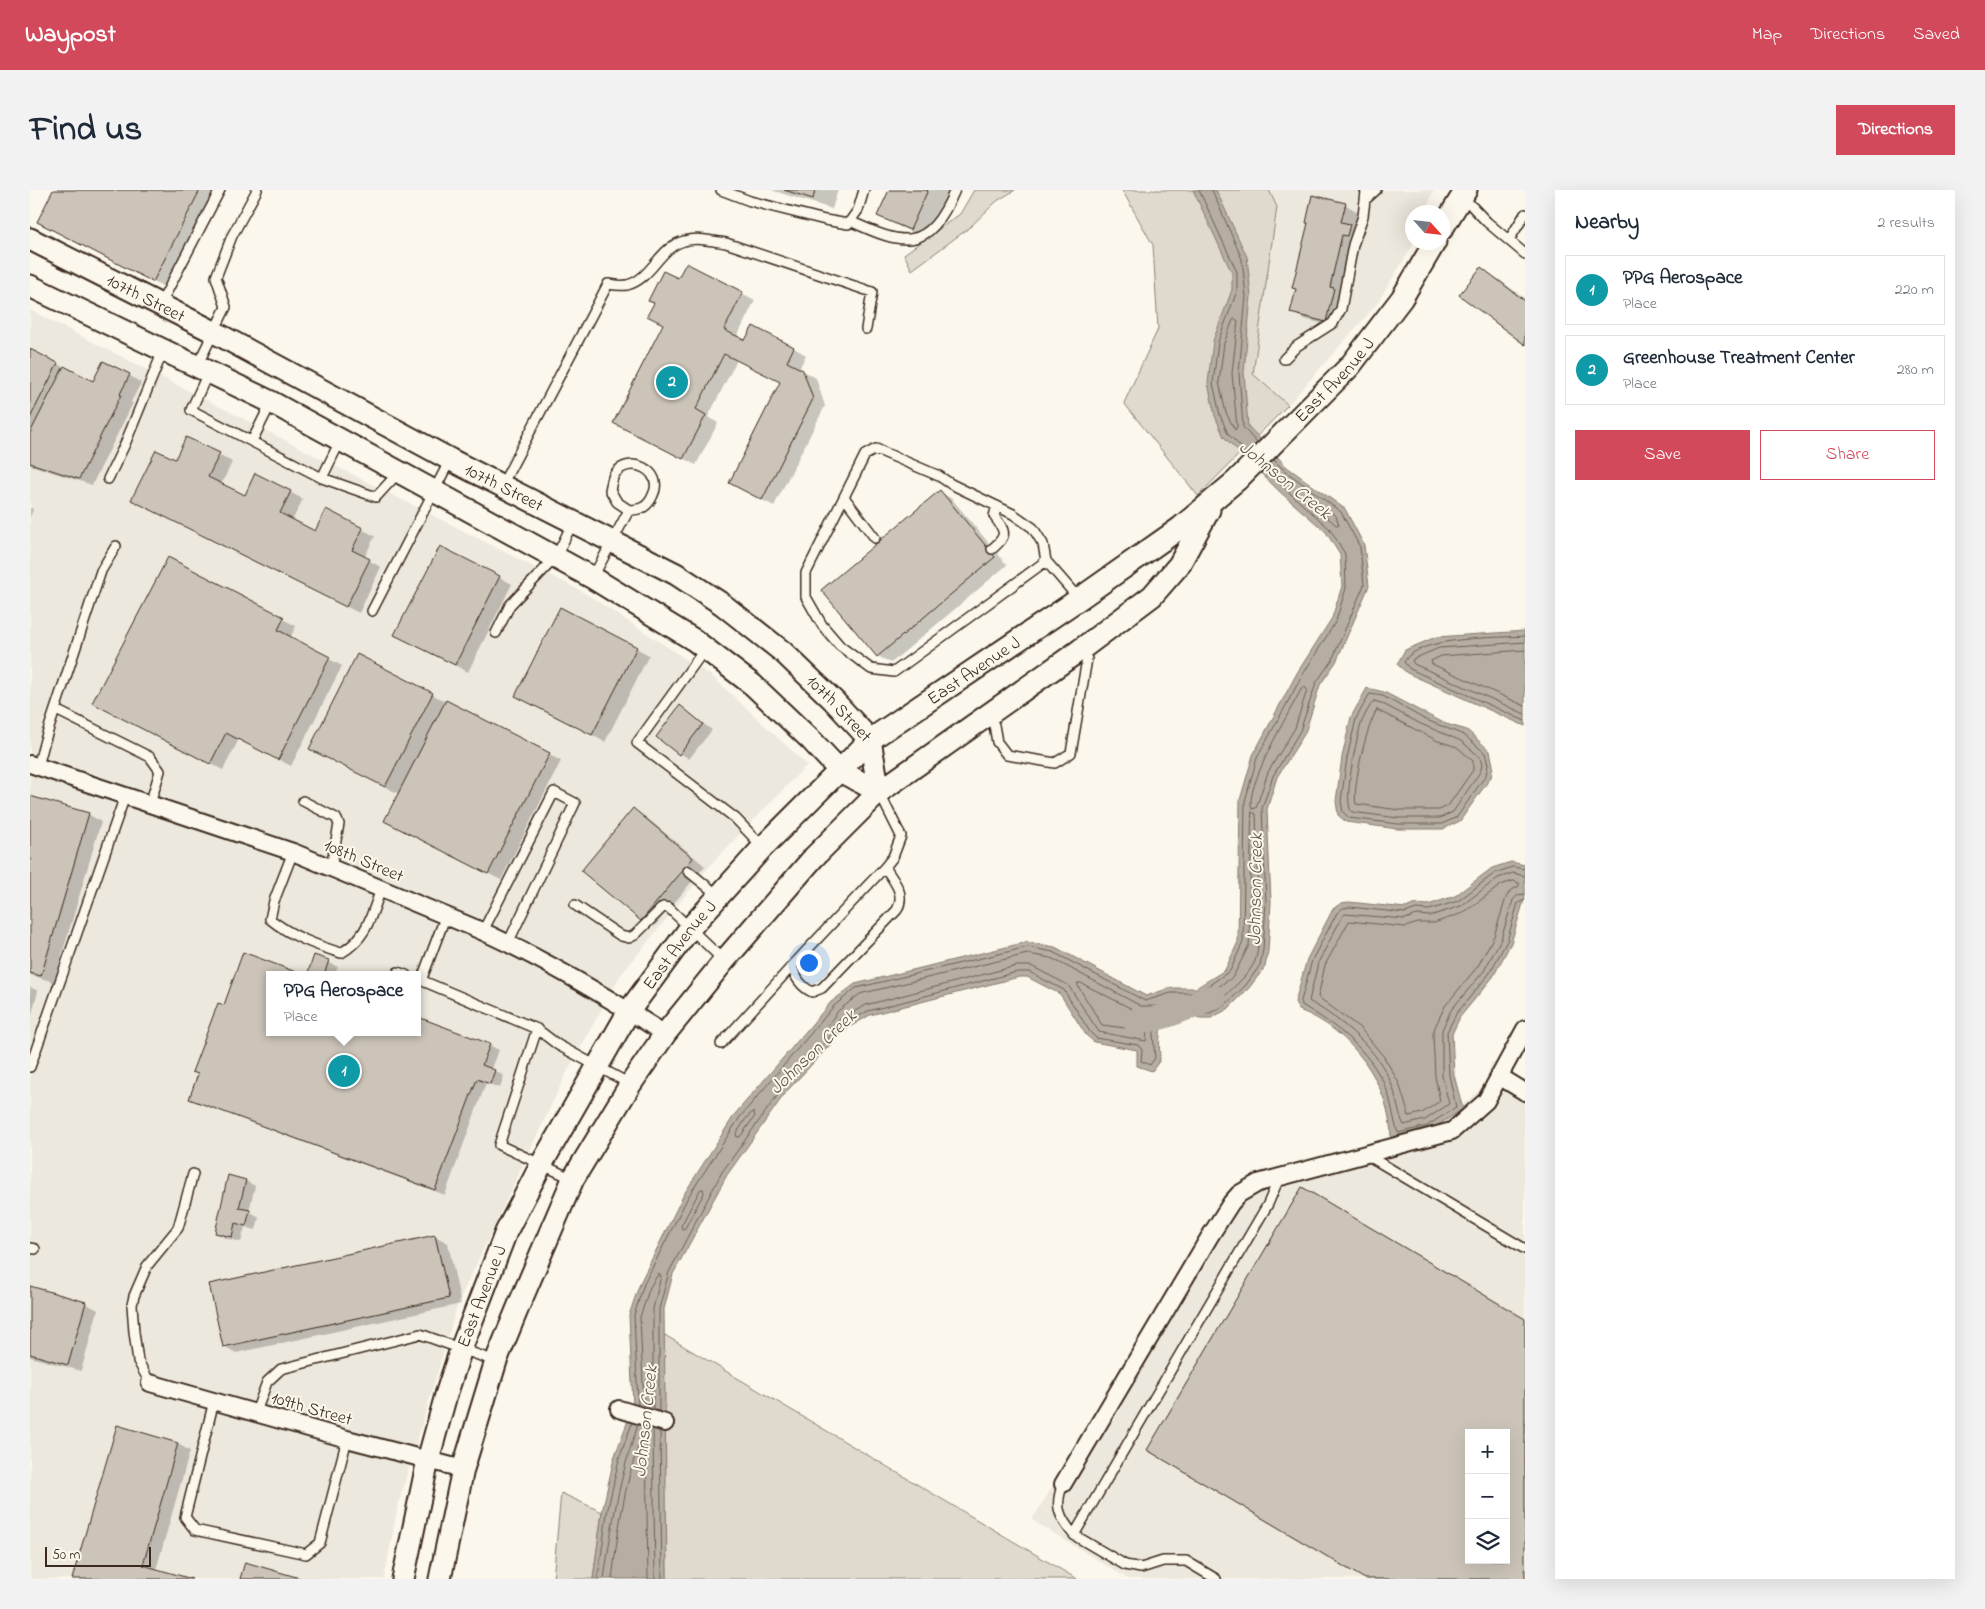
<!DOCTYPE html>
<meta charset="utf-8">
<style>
body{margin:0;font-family:"Indie Flower",sans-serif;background:#f2f2f3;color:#1f2937}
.controls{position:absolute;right:15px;bottom:15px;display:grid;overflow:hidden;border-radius:0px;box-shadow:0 5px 20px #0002}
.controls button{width:45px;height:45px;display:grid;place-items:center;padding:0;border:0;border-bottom:1px solid #e0e1e3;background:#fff;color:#1f2937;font:25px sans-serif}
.compass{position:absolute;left:1375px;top:15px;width:45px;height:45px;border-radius:50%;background:#fff;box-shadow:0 5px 20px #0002;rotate:117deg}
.scale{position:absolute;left:15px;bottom:12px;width:106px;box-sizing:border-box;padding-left:5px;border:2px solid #3b2a1e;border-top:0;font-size:14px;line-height:18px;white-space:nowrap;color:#3b2a1e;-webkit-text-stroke:4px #fbf7ec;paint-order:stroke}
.you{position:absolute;left:778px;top:772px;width:18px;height:18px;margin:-12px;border:4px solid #fff;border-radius:50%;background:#1a73e8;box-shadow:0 0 0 8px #1a73e833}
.badge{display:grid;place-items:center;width:32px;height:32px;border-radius:50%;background:#d1495b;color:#fff;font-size:16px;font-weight:700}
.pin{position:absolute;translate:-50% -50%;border:2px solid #fff;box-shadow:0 1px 5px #0006}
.popup{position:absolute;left:236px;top:781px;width:155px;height:65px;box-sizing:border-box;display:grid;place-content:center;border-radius:0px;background:#fff;filter:drop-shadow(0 1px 4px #0005);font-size:16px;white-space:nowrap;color:#747a83}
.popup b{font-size:19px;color:#1f2937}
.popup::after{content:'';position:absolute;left:50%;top:100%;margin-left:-10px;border:10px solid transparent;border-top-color:#fff}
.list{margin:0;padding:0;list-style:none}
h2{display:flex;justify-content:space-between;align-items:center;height:65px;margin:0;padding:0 20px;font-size:21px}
h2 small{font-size:16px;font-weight:400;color:#747a83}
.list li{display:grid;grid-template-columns:32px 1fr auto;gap:15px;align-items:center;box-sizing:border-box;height:70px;margin:0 10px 10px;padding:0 10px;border:1px solid #e0e1e3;border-radius:0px}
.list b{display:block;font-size:19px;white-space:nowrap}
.list p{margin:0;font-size:16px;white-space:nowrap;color:#747a83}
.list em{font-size:16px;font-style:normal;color:#747a83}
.actions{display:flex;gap:10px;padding:15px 20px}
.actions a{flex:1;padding:11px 0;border:1px solid #d1495b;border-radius:0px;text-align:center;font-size:18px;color:#d1495b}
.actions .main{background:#d1495b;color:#fff}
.icon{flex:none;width:28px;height:28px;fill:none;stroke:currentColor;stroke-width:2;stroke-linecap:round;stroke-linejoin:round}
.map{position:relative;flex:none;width:1495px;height:1389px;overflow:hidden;border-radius:0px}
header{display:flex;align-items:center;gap:30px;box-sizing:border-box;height:70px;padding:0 25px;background:#d1495b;color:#fff}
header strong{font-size:24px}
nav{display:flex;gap:28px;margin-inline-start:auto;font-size:18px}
.intro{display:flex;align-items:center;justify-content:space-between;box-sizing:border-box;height:120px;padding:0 30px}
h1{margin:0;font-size:35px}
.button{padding:12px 22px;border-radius:0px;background:#d1495b;color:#fff;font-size:18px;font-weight:700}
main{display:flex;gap:30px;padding:0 30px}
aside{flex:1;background:#fff;border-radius:0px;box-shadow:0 5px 20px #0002}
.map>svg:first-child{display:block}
.built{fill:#ede8dd;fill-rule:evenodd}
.green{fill:#dfd9ce;stroke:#8d8276}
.water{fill:#b6aea2;stroke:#85796d}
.shadow{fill:#0003}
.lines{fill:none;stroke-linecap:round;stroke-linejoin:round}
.shore{stroke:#6c5f53;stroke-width:1}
.river{stroke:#b6aea2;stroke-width:25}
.building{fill:#ccc4b9;stroke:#3b2a1e;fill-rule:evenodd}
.service-casing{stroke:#3b2a1e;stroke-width:12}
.minor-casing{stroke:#3b2a1e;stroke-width:20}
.tertiary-casing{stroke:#3b2a1e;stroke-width:25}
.service{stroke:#fbf7ec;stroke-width:9}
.minor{stroke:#fbf7ec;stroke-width:16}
.tertiary{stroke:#fbf7ec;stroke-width:21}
.labels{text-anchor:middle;stroke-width:4;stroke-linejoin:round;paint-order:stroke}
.street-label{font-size:18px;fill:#3b2a1e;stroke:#fbf7ec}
.water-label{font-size:19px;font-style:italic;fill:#605246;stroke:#fbf7ec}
</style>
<header>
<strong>Waypost</strong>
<nav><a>Map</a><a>Directions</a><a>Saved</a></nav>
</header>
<div class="intro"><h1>Find us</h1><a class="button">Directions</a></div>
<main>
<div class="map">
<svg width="1495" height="1389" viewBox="0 0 1495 1389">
<rect width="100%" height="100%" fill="#fbf7ec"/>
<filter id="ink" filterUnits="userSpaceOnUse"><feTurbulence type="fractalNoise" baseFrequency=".02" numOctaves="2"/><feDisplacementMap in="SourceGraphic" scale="10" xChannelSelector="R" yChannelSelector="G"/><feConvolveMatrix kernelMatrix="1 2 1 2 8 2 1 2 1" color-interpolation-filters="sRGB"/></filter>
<g filter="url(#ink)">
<path class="built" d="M1239 0H1403L1396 22H1382V52L1384 53 1346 115 1258 215 1223 185 1247 17Z
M0 120 555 403 683 487 777 575 682 673 590 786 536 884 428 1113 368 1315 354 1389H0ZM240 785H388V842H240Z
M1462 871 1495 891V1389H1098L1002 1330 1203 1000 1233 980 1397 940 1440 909 1454 895ZM1439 1243H1476V1370H1439Z"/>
<path class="green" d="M944 0H985L967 11 939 38 882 80 874 64 930 24Z
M1092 0H1239L1247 17 1223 184 1258 215 1168 306 1094 213 1128 139 1123 55Z
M633 1144 1047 1389H637Z
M531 1303 572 1322 563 1389H523Z"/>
<path class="water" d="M1163 0H1186L1217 67 1221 106 1214 182 1218 236 1257 277 1315 319 1334 355 1339 396 1306 472 1290 495 1275 543 1247 587 1237 619 1241 712 1238 761 1235 777 1219 798 1198 819 1181 828H1170L1155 823 1143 814C1128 828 1129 852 1130 870L1122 881 1107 876V860L1064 852 1056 845 1030 804 997 787H989L840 825 813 841 756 902 697 985 643 1084 634 1119 637 1389H563L572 1322 584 1268 603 1217 599 1125 610 1093 654 1004 705 924 801 812 825 794 997 752 1025 757 1116 806 1140 798H1166L1195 780 1208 752 1210 610 1223 565 1267 483 1302 428 1312 396 1310 365 1296 342 1250 302 1194 247 1185 226 1178 193 1183 151 1202 100V83Z
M1495 441V536L1377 483 1367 474 1375 460 1406 447Z
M1337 498 1354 502 1396 524 1416 534 1437 540 1460 561 1463 575 1461 587 1430 631 1413 639H1368L1316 632 1308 625 1306 611 1312 567 1321 527Z
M1481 672 1495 675V707L1481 753 1463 787 1430 827 1422 844 1424 885 1433 919 1399 941 1361 951C1362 895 1320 839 1269 820L1265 812 1277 769 1303 719 1311 713 1319 712 1376 718 1385 714 1398 715 1425 706 1462 678Z"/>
<path class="shadow" d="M25 0H186L136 98 8 32Z
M741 0H808L802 19Z
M860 0H922L900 50 868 36 849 25Z
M1283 7 1316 15 1328 22 1324 38 1332 43 1330 53 1325 52 1316 107 1309 138 1274 129 1261 122 1267 100Z
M656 74 725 110 707 147 716 152 723 138 764 158 776 165 769 179 786 188 795 216 744 316 713 300 752 193 707 170 678 227 688 233 666 275 597 240 649 90Z
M1451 79 1470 90 1495 109V153Z
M0 160 64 193 99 185 111 193 101 212 103 213 62 295 0 275Z
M157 248 202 272 191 295 215 307 226 285 273 309 262 331 285 342 296 321 345 346 334 368 351 377 329 423 116 317 146 271Z
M910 302 922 309 977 375 861 473 848 466Z
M0 318 3 319 0 328Z
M138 369 266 436 260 448 312 476 261 576 209 549 193 580 77 520Z
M469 387 482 394 438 482 379 452Z
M606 458 619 465 575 552 486 506Z
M328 466 531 571 471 690 368 638 369 604 293 565Z
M650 517 682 540 659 569 627 547Z
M0 607 58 624 71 632 24 792 0 785Z
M603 620 616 627 675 676 624 737 611 730Z
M214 764 240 785V842H388V828L459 855 469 860 461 879 474 886 470 898 456 893 415 1005 169 913 160 908Z
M285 766 308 777 305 785H278Z
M0 797 8 801 0 831Z
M199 987 216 991 225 996 219 1021 229 1027 226 1040 215 1037 211 1052 195 1048 186 1043Z
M405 1046 418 1053 431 1114 206 1163 194 1156Z
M0 1098 55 1113 68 1120 51 1181 0 1167Z
M148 1254 160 1261 126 1380 158 1389H43Z"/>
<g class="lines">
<path class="shore" d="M1169 0 1207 82V101L1188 152 1183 193 1190 225 1198 244 1217 263
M1182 0 1212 69 1216 106 1209 183 1213 237 1227 253
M1205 129 1208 131 1202 183 1207 237 1205 240 1196 223 1189 192 1194 153 1203 130Z
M1283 312H1286L1306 326 1309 335H1306L1284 316Z
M1495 446C1468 448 1387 446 1374 472L1380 479 1495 531
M1495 452 1409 458 1383 469 1382 471 1384 474 1495 524
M1495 460 1411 466 1401 471 1402 474 1495 516
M1275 497 1277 500 1265 538 1238 582 1226 618 1222 619C1213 599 1261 519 1272 498Z
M1340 504 1353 506 1394 529 1434 545 1455 563 1458 575 1456 585 1427 627 1412 634H1368L1319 628 1313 622 1311 611 1317 568 1326 529Z
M1344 511 1351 513 1391 534 1431 551 1450 567 1452 575 1450 582 1423 622 1410 628H1368L1322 622C1312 614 1327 545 1332 531 1335 525 1339 516 1344 511Z
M1347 520 1408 551 1427 557 1443 571V580L1418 616 1409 620H1369L1326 614C1322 597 1337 534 1347 520Z
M1222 622 1226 624C1227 661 1230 699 1228 736 1228 747 1229 760 1225 771 1220 783 1207 794 1198 803 1188 814 1178 819 1164 814V810L1171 808 1203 787 1219 755Z
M1495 679 1482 677 1465 683 1428 711 1399 720 1386 719 1375 723 1320 717 1313 718 1307 723 1282 770 1271 811 1272 815C1308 837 1338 858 1356 898 1362 912 1363 929 1368 943L1397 936 1426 917 1419 885 1417 842 1426 824 1459 784 1477 751 1488 713 1495 710
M1495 686 1483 683 1468 688 1431 716 1400 726 1387 725 1375 729 1315 724 1312 727 1288 773 1279 811C1313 831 1349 859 1363 898 1367 910 1368 924 1374 935L1395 930 1419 914 1412 886V840L1421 820 1454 781 1471 749 1483 710 1488 705 1495 704
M1484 691 1489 693V696L1480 701 1476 708 1464 746 1448 776 1415 816 1405 837 1403 844 1405 886 1410 911 1392 923 1379 926 1369 893 1354 867 1330 838 1288 807 1295 775 1319 731 1375 737 1388 733H1404L1433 723 1471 695Z
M998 764 1021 768 1111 816H1126L1127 818 1117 842 1116 851 1069 842 1038 795 1001 776H986L836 815 807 831 796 842 793 841 809 820 830 804Z
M1048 793H1051L1114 825 1115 828 1110 840 1072 835 1048 796Z
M723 922 725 926 710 947H707L706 944 715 930Z
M673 999 674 1003 655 1038 652 1039 651 1036 670 1000Z
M608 1215 604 1125 614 1094 658 1007 710 927 804 816 826 798 998 757 1023 762 1115 811 1141 803H1167L1200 781 1213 752 1215 611 1227 568 1272 486 1306 431 1316 398 1315 364 1300 339 1234 280
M614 1217 610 1127 620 1097 629 1083 631 1086 623 1119V1220
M629 1221V1119L639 1082 692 982 752 899 809 837 838 821 987 782H999L1034 800 1060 842 1066 848 1108 855 1112 860 1111 871 1120 875 1125 868 1123 845 1136 814 1145 810 1157 818 1171 823H1180L1195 815 1216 795 1230 775 1233 760 1236 712 1232 618 1243 586 1270 541 1286 493 1302 470 1334 395 1330 357 1311 322 1254 280 1244 270
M623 1239 625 1389
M630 1241 632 1389
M568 1389 577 1323 589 1269 602 1233
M574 1389C582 1333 589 1288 608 1235
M582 1389C588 1341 594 1294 611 1249L613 1247 616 1250 618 1389"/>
<path class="river" d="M1105 831C1125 833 1164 815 1183 807"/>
</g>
<path class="building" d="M23 0H170L123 92 7 32Z
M754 0H785L783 9Z
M859 0H898L880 40 847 26Z
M1282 5 1316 13 1311 32 1320 34 1317 46 1312 45 1300 97 1304 98 1296 132 1260 123 1266 99 1262 98 1278 33H1276Z
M656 73 713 102 694 140 715 150 723 136 764 157 757 172 773 180 783 209 732 310 699 293 750 192 694 164 666 219 676 225 653 269 583 233 633 134 617 126 624 113 618 111 633 81 648 88Z
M1451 77 1495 111V155L1429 105Z
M0 159 28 173 0 228Z
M73 171 100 184 90 204 91 205 49 289 0 273V243L34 176 63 191Z
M156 247 190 263 178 287 215 305 225 283 261 301 250 323 285 341 296 319 333 338 322 360 340 369 316 417 101 310 126 260 145 269Z
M910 300 965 367 847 467 791 400Z
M410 356 470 386 425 475 364 445Z
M138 367 254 427 248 440 300 467 248 570 196 543 180 574 62 513Z
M530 417 607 457 562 545 485 506Z
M327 464 403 503 355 597 279 559Z
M416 510 520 563 458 684 354 631Z
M650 515 673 534 649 565 626 547Z
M0 606 59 623 11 786 0 783Z
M603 618 663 668 611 731 551 681Z
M213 762 274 785H240V842H388V827L460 854 452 875 465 880 460 894 447 889 405 1000 159 909 168 884 162 882 188 813 194 815Z
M284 765 299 770 294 785H277Z
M198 985 216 990 209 1018 220 1020 216 1036 205 1033 202 1047 185 1043Z
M1272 997 1495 1129V1389H1335L1117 1260ZM1439 1243H1476V1370H1439Z
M405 1045 419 1108 193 1157 179 1094Z
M0 1096 56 1112 38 1175 0 1164Z
M87 1235 148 1253 113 1375 162 1389H42Z
M215 1372 273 1389H210Z"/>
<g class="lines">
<defs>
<path id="service" d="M691 0 720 11 795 30 818 34 828 20 834 0
M1432 6 1457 32 1495 64
M1335 10 1346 0
M820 31C874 56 898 63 925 0
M1479 50 1495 24
M130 115 190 0
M1254 169 1267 156 1303 133 1311 119 1323 55 1333 26 1336 2 1335 0
M167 176 196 117 186 87 202 46 227 0
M178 183 161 220 292 288 346 307 369 282
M222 251 241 213
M292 288 310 251
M78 289 95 254 133 161
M472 295 578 94C584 95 591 96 597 95 622 89 629 57 654 51 667 47 682 51 696 53L842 102 836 139
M814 307 845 348
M962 359C978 345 976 342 964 326L967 316
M1016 371 864 482 841 479 810 456 792 435 776 407V383L835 265 846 259 909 286 921 294 983 324 1003 338 1013 354 1016 371 1049 409
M563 387 599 320C611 320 618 317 623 305 635 281 599 263 584 285 582 289 581 296 580 300L587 312 599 320
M342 421 420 270
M466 443 480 415 526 367 543 332
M675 459 607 553 705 628 733 657
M26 520 120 567 130 581 120 614
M958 525 964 535 967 552 977 565 1025 573 1041 563 1057 469 1051 460
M8 576 15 550 71 381 86 356
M849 602 871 646 863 667 855 677 762 776C765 788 772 797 782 802L792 798 867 720C876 703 864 692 855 677
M273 611 306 628 309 634 301 678
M263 662 244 711 240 729C261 746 285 755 311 763 337 748 341 726 351 699
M658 681 689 706
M545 715 591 746 599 748 605 745 633 717 639 718 694 771
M453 741 524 602 545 613 478 753
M368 782 376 785
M388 789 507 839 528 855 600 894
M391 791 416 725
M507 839 469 955 543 989
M691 854 762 776
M0 877 95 606
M1337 965 1495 1059
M0 1058 5 1059
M120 1193 108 1171 104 1142 102 1115 104 1106 117 1076 148 1038 163 984
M184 1211 155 1327 165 1340 276 1364 290 1353 317 1249
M226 1222 237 1192 251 1179 390 1144 465 1171
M1033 1294C1024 1316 1029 1327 1044 1345L1238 1014 1249 988
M1044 1345 1095 1375 1111 1378 1133 1371H1156L1186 1389"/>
<path id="minor" d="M0 574 263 662 440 736C508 765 573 804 635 844
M1469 886 1495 902
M120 1193 317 1249 433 1279
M589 1219 635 1233
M1033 1294 1180 1046 1201 1013 1209 1004 1228 993 1422 941 1456 911 1495 839"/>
<g id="tertiary">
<path d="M1412 39 1436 0"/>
<path id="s1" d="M0 49 184 142 421 270 646 384 692 414 753 462 803 510 840 550 849 602"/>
<path d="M0 96 241 212 563 388 664 450 723 495 782 551 810 581 849 602"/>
<path id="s2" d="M373 1389 398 1270 416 1205 431 1159 476 1042 511 975 599 821 660 738 733 657 840 550 1049 409 1150 338 1207 290 1320 176 1372 108 1405 52"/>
<path d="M410 1389 433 1279 466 1171 489 1115 543 989 600 895 635 844 694 771 784 667 849 602 1050 460 1122 406 1149 375 1179 320"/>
</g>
</defs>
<use href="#service" class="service-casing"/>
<use href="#minor" class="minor-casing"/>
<use href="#tertiary" class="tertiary-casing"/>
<use href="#service" class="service"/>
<use href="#minor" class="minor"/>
<use href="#tertiary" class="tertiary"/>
</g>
</g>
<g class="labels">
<g class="street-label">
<text dy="6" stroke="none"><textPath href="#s1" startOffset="130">107th Street</textPath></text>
<text dy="6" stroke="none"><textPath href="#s2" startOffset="1569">East Avenue J</textPath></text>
<text dy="6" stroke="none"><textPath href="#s1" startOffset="535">107th Street</textPath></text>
<text dy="6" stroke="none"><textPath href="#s2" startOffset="1104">East Avenue J</textPath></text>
<text dy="6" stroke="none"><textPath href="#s1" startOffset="940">107th Street</textPath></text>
<text transform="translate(334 670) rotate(23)" y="6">108th Street</text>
<text dy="6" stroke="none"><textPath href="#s2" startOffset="699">East Avenue J</textPath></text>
<text dy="6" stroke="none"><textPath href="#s2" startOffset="294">East Avenue J</textPath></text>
<text transform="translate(282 1218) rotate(16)" y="6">109th Street</text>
</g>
<g class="water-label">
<text transform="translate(1256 289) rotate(39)" y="7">Johnson Creek</text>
<text transform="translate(1224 699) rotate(-89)" y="7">Johnson Creek</text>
<text transform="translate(782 861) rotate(-44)" y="7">Johnson Creek</text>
<text transform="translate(614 1231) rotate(-84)" y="7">Johnson Creek</text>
</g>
</g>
</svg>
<div class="controls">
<button>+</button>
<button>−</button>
<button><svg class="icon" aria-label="layers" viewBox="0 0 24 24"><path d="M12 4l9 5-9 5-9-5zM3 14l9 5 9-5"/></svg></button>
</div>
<svg class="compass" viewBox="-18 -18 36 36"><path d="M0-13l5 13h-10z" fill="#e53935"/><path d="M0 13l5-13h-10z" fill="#747a83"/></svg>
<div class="scale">50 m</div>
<div class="you"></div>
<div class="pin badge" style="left:314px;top:881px;background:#0f9aa8">1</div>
<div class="popup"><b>PPG Aerospace</b>Place</div>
<div class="pin badge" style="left:642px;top:192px;background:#0f9aa8">2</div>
</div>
<aside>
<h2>Nearby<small>2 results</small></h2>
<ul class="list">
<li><span class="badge" style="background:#0f9aa8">1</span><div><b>PPG Aerospace</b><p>Place</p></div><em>220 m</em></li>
<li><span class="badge" style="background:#0f9aa8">2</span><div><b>Greenhouse Treatment Center</b><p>Place</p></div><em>280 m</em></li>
</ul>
<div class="actions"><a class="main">Save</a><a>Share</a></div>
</aside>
</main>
